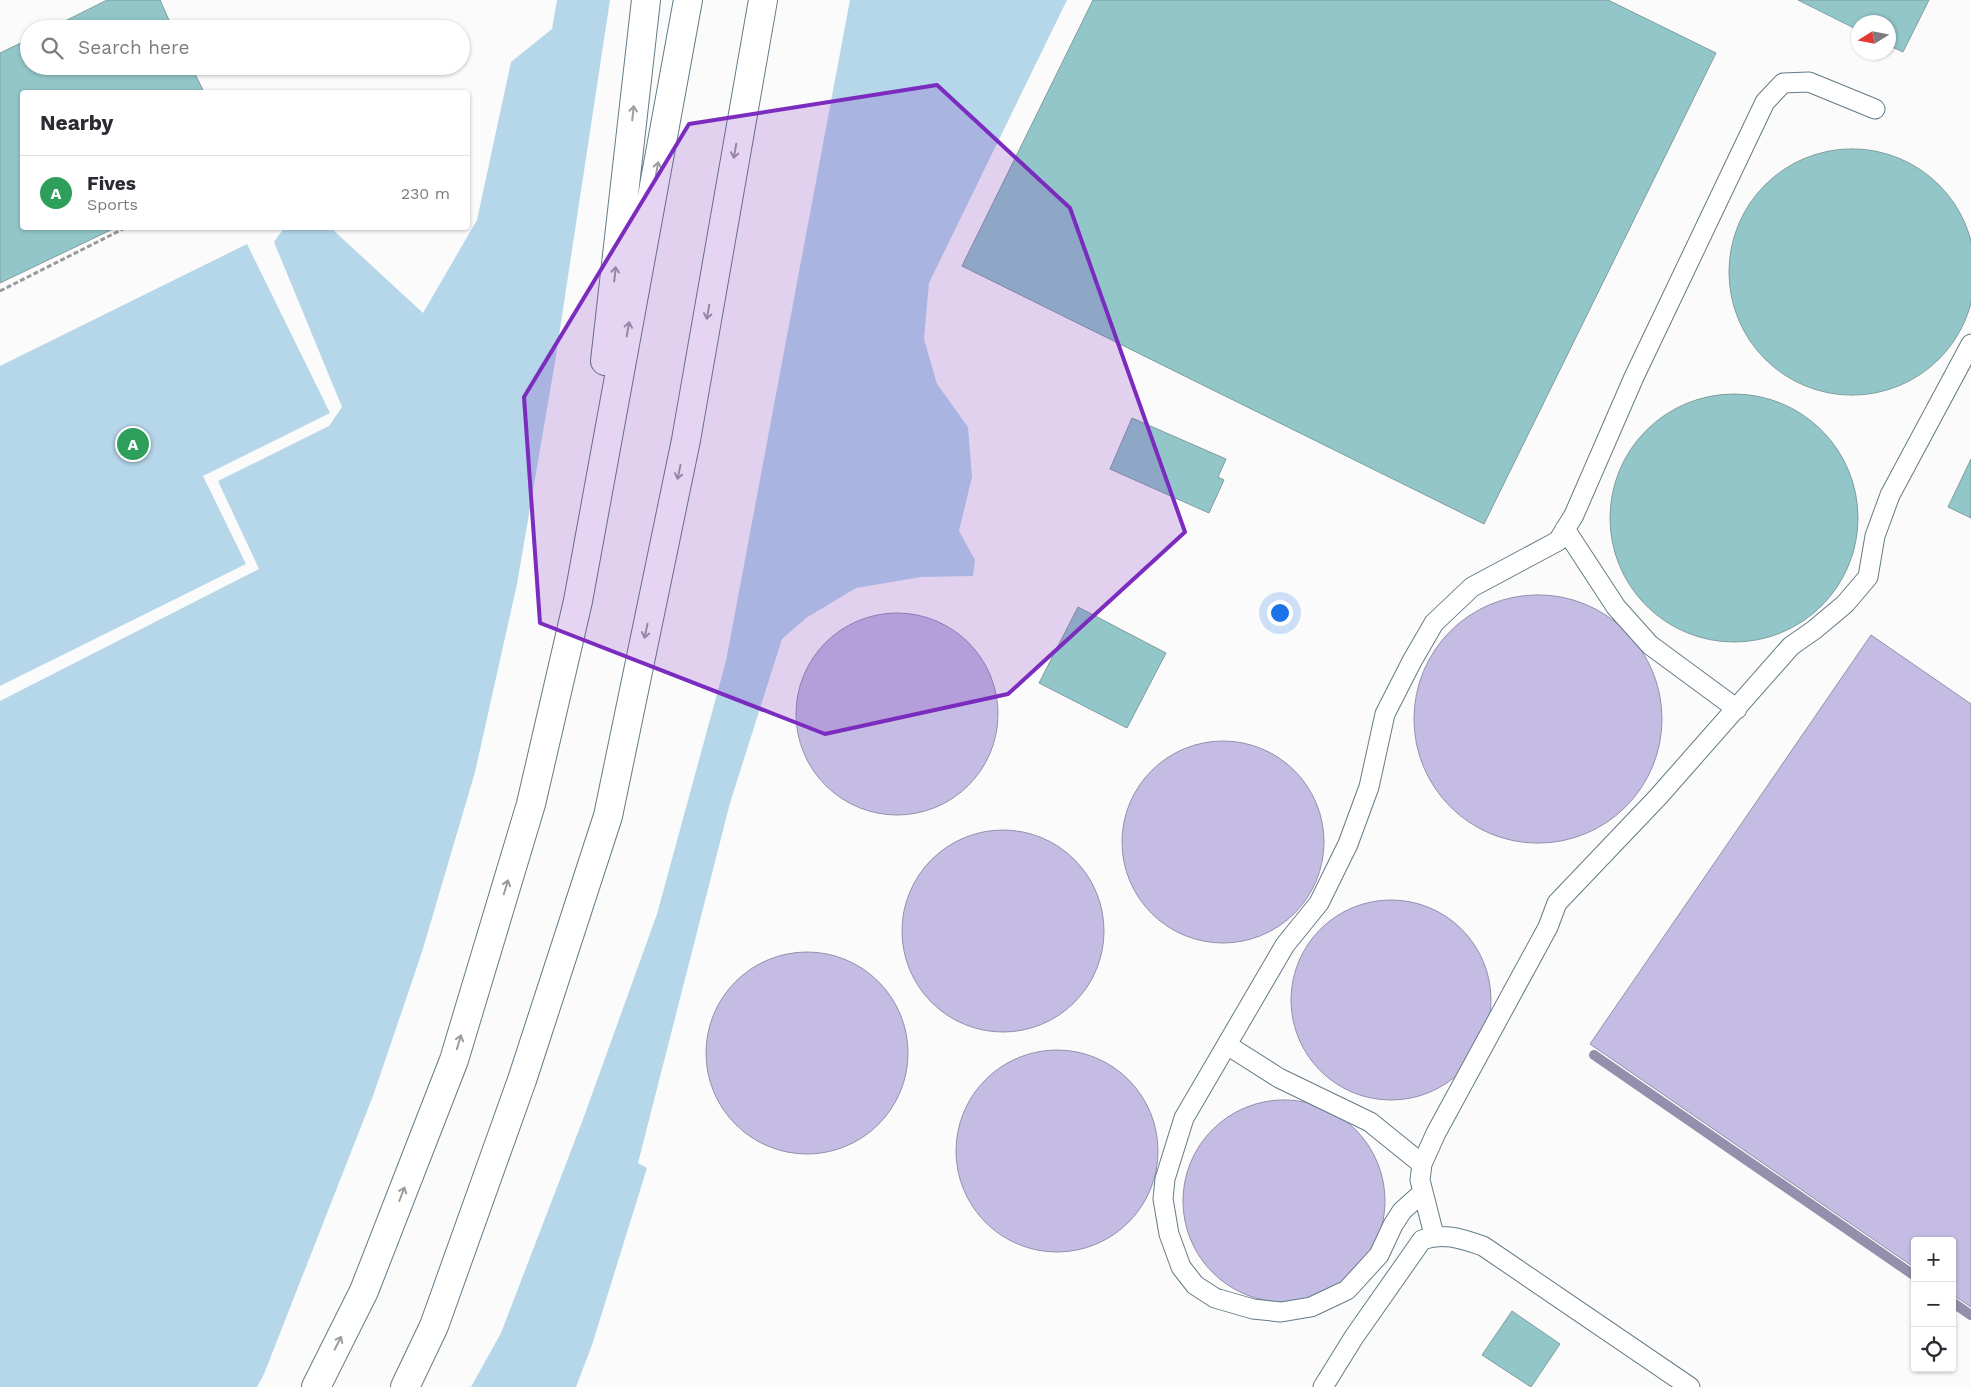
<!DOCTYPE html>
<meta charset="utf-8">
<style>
body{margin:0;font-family:"Work Sans",sans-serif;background:#f7f7f7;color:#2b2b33}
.controls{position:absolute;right:15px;bottom:15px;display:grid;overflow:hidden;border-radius:5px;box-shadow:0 1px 4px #0004}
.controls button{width:45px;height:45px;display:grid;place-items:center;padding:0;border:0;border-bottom:1px solid #e1e1e2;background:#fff;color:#2b2b33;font:25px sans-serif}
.compass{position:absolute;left:1851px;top:15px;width:45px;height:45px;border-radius:50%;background:#fff;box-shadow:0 1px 4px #0004;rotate:259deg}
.you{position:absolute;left:1279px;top:612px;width:18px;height:18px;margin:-12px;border:4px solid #fff;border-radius:50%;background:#1a73e8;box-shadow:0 0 0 8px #1a73e833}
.badge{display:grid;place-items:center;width:32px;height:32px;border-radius:50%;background:#db2777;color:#fff;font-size:16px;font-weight:700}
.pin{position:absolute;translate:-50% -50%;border:2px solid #fff;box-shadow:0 1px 5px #0006}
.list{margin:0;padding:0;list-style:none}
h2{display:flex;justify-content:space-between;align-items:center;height:65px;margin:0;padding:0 20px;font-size:21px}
h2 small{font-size:16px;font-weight:400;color:#7c7c81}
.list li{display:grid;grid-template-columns:32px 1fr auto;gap:15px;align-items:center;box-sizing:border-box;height:75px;padding:0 20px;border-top:1px solid #e1e1e2}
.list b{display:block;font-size:19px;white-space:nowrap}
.list p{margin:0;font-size:16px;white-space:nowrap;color:#7c7c81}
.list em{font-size:16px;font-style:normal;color:#7c7c81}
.icon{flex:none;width:28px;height:28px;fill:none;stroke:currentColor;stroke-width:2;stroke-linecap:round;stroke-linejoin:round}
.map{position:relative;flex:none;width:1971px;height:1387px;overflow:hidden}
.search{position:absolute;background:#fff;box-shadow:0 1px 4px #0004;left:20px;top:20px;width:450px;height:55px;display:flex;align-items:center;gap:12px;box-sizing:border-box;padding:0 18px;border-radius:28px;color:#7c7c81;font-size:19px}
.panel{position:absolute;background:#fff;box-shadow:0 1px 4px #0004;left:20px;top:90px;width:450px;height:140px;border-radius:5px}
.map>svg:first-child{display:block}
.green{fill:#b5d7e9}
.water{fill:#c4bce2;stroke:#9290ac}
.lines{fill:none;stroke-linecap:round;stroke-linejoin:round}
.stream{stroke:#9290ac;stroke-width:10}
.building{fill:#93c6c9;stroke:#7f9d9f}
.lane-casing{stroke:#637b87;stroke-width:21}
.highway-casing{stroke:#637b87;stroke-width:30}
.path{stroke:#979b9e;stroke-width:3;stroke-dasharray:5 2.5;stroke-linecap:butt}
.lane{stroke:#fff;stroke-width:19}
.highway{stroke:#fff;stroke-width:28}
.oneway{stroke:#9a9ea0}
.marked{fill:#7b2cbf;fill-opacity:0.2;stroke:#7b2cbf;stroke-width:4;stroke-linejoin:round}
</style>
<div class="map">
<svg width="1971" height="1387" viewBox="0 0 1971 1387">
<rect width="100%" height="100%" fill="#fbfbfb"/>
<path class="green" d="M557 0H610L555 362 517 584 475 772 422 952 373 1096 264 1374 257 1387H0V701L259 569 218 481 329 426 342 407 274 242 284 228H331L423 313 477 220 511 62 552 29Z
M850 0H1067L929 283 924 339 937 384 968 427 972 477 959 531 975 560 973 576 921 577 856 588 806 618 782 639 730 803 638 1163 647 1168 592 1345 576 1387H471L501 1333 582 1122 657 914 726 661Z
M247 244 330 413 203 476 246 564 0 686V366Z"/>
<path class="water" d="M1414 719a124 124 0 1 1 248 0a124 124 0 1 1-248 0Z
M796 714a101 101 0 1 1 202 0a101 101 0 1 1-202 0Z
M1871 635 1971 704V1307L1952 1294V1241H1915V1268L1590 1044Z
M1122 842a101 101 0 1 1 202 0a101 101 0 1 1-202 0Z
M902 931a101 101 0 1 1 202 0a101 101 0 1 1-202 0Z
M1291 1000a100 100 0 1 1 200 0a100 100 0 1 1-200 0Z
M706 1053a101 101 0 1 1 202 0a101 101 0 1 1-202 0Z
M956 1151a101 101 0 1 1 202 0a101 101 0 1 1-202 0Z
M1183 1201a101 101 0 1 1 202 0a101 101 0 1 1-202 0Z"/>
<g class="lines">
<path class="stream" d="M1594 1055 1915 1276
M1952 1302 1971 1315"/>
</g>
<path class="building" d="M107 0H160L173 29H49Z
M1093 0H1608L1716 53 1484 524 962 266Z
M1798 0H1929L1903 52 1888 45V22H1858V30Z
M29 39V66H191L204 92H22V228H115L0 283V53Z
M1729 272a123 123 0 1 1 246 0a123 123 0 1 1-246 0Z
M1610 518a124 124 0 1 1 248 0a124 124 0 1 1-248 0Z
M1132 418 1226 459 1218 477 1224 480 1209 513 1110 469Z
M1971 459V518L1948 507Z
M1078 607 1166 653 1127 728 1039 683Z
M1512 1311 1560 1344 1531 1387 1482 1355Z"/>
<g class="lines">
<defs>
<path id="lane" d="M1565 529 1616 607 1650 645 1737 709
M1227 1045 1279 1078 1370 1122 1422 1164
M1422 1193 1402 1211 1393 1225 1379 1255 1347 1290 1311 1307 1281 1312 1253 1309 1215 1298 1195 1285 1181 1267 1169 1234 1163 1199 1165 1179 1184 1118 1285 945 1319 903 1348 844 1369 787 1385 714 1412 661 1434 623 1472 587 1558 541 1574 515 1634 377 1765 102 1783 83 1809 82 1875 109
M1434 1235 1420 1180 1422 1164 1436 1133 1548 927 1557 903 1658 797 1791 646 1814 630 1845 604 1868 577 1875 536 1890 495 1971 344
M1323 1387 1354 1337 1422 1240C1443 1232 1462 1239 1483 1246L1690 1387"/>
<path id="highway" d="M605 361 646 0
M316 1387 364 1291 454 1060 531 804 578 601 688 0
M405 1387 434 1326 522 1080 608 816 686 440 763 0"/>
</defs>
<use href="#lane" class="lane-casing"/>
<use href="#highway" class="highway-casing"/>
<path class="path" d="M0 291 125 228"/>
<use href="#lane" class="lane"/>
<use href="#highway" class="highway"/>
</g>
<defs><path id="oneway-shaft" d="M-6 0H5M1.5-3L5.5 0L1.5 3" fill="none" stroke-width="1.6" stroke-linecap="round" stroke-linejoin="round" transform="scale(1.25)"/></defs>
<g class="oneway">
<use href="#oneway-shaft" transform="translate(633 113) rotate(-84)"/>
<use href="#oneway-shaft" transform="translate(735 151) rotate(100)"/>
<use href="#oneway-shaft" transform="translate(657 169) rotate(-80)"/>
<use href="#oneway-shaft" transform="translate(615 274) rotate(-84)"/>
<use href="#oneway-shaft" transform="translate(708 312) rotate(100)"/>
<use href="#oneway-shaft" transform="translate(628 329) rotate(-80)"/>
<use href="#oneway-shaft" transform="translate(679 472) rotate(102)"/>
<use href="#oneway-shaft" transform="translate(646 631) rotate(102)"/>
<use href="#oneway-shaft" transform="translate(506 887) rotate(-73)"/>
<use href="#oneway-shaft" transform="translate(459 1042) rotate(-73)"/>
<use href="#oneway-shaft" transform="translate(402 1194) rotate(-69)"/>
<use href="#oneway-shaft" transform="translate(338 1343) rotate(-63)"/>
</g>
<path class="marked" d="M937 85 1070 208 1185 532 1008 694 825 734 540 623 524 397 689 124Z"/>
</svg>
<div class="controls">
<button>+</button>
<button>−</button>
<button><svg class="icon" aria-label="locate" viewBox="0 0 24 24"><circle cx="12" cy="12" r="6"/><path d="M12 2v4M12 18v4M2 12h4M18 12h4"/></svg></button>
</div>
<svg class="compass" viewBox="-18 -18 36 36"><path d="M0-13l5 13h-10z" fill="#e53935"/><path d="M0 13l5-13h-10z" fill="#7c7c81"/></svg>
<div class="you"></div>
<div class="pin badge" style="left:133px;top:444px;background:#2e9e5b">A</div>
<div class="search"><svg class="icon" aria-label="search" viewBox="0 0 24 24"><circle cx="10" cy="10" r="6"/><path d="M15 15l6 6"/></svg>Search here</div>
<section class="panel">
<h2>Nearby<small></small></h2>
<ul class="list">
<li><span class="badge" style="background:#2e9e5b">A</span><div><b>Fives</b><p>Sports</p></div><em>230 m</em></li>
</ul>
</section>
</div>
